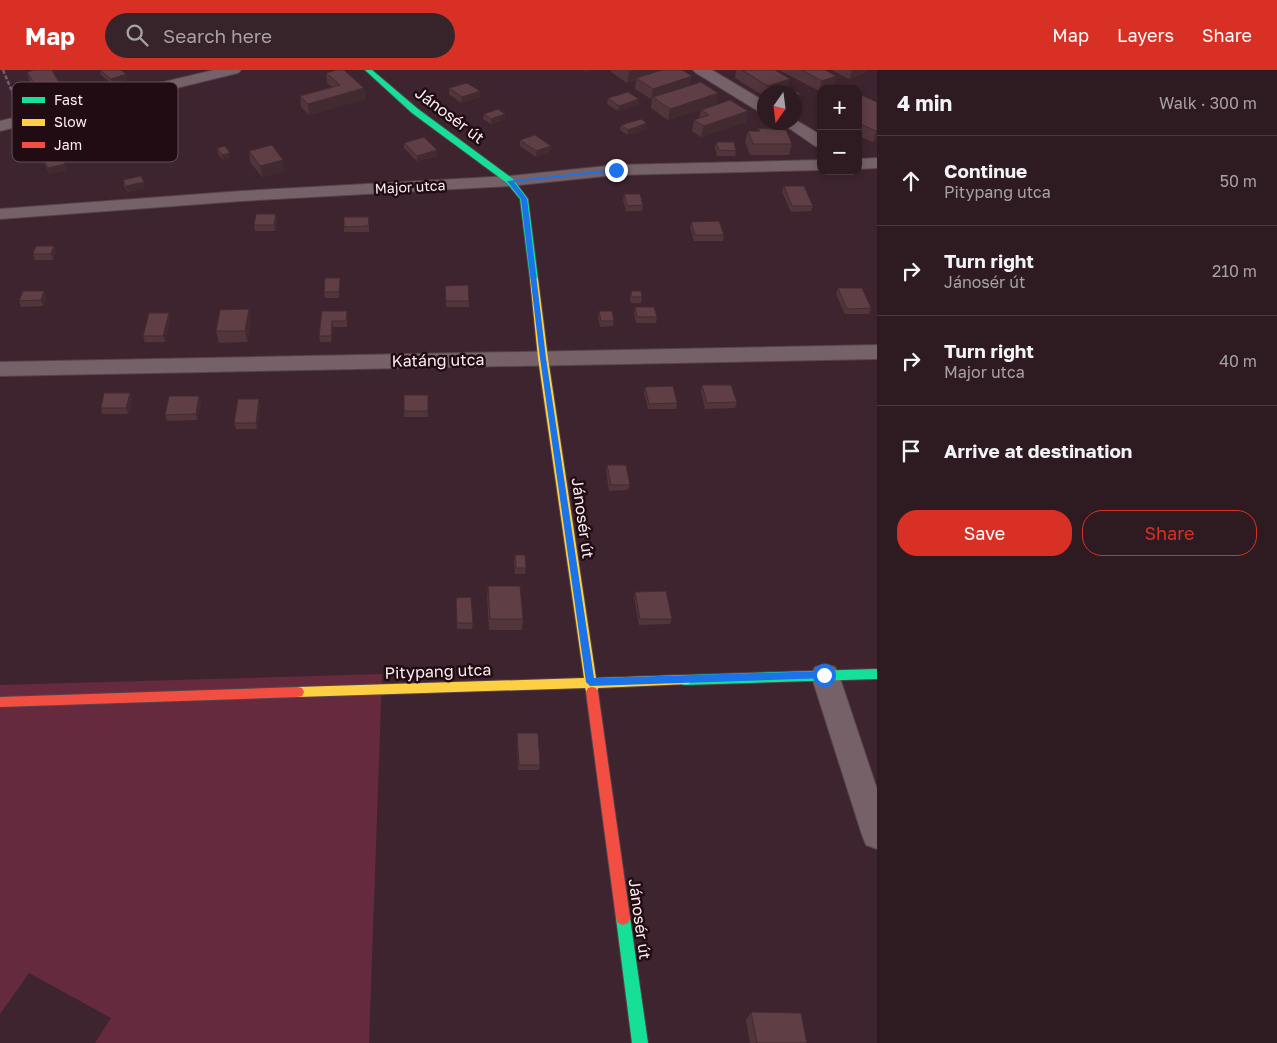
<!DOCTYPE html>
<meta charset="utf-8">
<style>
body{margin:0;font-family:"Golos Text",sans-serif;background:#36242a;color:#f1f3f6}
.controls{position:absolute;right:15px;top:15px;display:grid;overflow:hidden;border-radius:10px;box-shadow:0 2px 8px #0003}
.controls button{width:45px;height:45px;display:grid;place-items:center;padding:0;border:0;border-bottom:1px solid #493940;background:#2e1b22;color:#f1f3f6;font:25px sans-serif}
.compass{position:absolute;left:757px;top:15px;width:45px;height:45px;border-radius:50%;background:#2e1b22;box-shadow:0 2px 8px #0003;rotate:194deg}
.stop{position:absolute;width:15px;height:15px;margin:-11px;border:4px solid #1a73e8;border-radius:50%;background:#fff}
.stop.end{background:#1a73e8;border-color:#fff;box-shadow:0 1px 5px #0008}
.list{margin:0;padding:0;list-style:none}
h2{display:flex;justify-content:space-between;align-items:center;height:65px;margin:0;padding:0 20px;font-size:21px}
h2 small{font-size:16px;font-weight:400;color:#a7a1a5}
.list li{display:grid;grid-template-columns:32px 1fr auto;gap:15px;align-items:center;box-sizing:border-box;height:90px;padding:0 20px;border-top:1px solid #493940}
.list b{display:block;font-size:19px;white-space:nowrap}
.list p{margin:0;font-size:16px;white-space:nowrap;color:#a7a1a5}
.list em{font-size:16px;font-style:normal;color:#a7a1a5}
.actions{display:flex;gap:10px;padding:15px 20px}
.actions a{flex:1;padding:11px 0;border:1px solid #d93025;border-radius:20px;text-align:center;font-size:18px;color:#d93025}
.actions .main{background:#d93025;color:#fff}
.icon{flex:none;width:28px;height:28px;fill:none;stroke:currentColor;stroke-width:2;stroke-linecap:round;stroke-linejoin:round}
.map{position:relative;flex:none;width:877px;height:973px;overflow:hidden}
header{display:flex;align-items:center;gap:30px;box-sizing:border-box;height:70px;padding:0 25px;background:#d93025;color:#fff}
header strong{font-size:24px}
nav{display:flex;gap:28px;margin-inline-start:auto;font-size:18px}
.search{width:350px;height:45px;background:#36242a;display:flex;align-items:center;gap:12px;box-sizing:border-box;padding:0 18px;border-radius:28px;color:#a7a1a5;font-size:19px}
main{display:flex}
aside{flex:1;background:#2e1b22}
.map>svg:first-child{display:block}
.green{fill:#662a3f}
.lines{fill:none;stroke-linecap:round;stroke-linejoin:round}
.street-casing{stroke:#55434a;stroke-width:2}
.fast-casing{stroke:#55434a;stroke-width:2}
.slow-casing{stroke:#55434a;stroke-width:2}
.jam-casing{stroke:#55434a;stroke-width:2}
.path{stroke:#725f65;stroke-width:2.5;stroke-dasharray:4 2;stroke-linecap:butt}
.street{fill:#766168;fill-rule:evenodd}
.fast{fill:#16e098;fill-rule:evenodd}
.slow{fill:#ffcf43;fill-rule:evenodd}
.jam{fill:#f24e42;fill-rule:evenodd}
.wall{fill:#52353b}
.shaded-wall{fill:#422b30}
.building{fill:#5f3e45;stroke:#422b30}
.route{fill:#1a73e8}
.labels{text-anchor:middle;stroke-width:5;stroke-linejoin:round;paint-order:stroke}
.far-street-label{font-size:14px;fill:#fbedf0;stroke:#220c13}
.street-label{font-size:16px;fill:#fbedf0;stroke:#220c13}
.key{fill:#220c13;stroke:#635055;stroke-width:1}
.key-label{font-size:14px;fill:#fbedf0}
</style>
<header>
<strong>Map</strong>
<div class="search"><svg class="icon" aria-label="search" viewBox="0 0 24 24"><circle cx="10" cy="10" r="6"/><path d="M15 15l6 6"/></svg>Search here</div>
<nav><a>Map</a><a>Layers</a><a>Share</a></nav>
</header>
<main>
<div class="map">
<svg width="877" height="973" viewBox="0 0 877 973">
<rect width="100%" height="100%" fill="#3e242e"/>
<path class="green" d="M382 604 369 973H95L111 948 29 903 0 944V615Z"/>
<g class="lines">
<defs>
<path id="street" d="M214 0H241L238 3 0 61V51Z
M693 0H712L764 31V43L758 41 696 3Z
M794 49 821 65V77L815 76 780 52H794Z
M877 88V98L858 99V89Z
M821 90V100L616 105 510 116 242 131 0 149V139L242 121 510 106 616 95Z
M877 275V289L0 306V292Z
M825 594 835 597 839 605 877 719V779L866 775 862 765 811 605 815 597Z"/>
<path id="fast" d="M365 0H372L418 39 513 109 528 129 538 209 537 211 534 212 530 209 520 129 507 113 412 43Z
M877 599V609L685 615 681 614 679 610 681 606 685 605Z
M623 841 628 843 630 848 648 973H632L616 848 618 843Z"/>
<path id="slow" d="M534 206 538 209 548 288 596 608 685 605 689 606 691 610 689 614 598 618 596 626 592 627 588 626 585 618 298 627 294 626 292 622 294 618 298 617 584 608 538 288 530 209Z"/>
<path id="jam" d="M298 617 302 618 304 622 302 626 298 627 0 637V627Z
M592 617 596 618 598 622 630 848 628 853 623 855 618 853 616 848 586 622 588 618Z"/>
</defs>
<use href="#street" class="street-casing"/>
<use href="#fast" class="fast-casing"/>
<use href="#slow" class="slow-casing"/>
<use href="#jam" class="jam-casing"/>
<path class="path" d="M3 0 17 33"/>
<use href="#street" class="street"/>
<use href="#fast" class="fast"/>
<use href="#slow" class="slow"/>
<use href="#jam" class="jam"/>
</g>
<path class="wall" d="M33 0H52L60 14 63 24 48 28 45 22 37 24 30 13 27 2 33 1Z
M100 0 126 4 127 9 112 14 101 5Z
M611 0H682L690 15 718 23 716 34 668 50 651 38 652 29H651L635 19 636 10 627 13 611 2Z
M736 0H775L790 9 787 19 777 22H764V26L735 8Z
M779 0H825L836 6 833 16 821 19V21H819Z
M832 0H866L865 3 849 9Z
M326 3 364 18 365 29 309 45 301 37 300 26 332 17 327 13Z
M449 18 480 21V27L461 33 449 24Z
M858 26 877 32V69L873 72 858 66Z
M608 28 639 29 638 35 618 41 607 34Z
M701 40 746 52 701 67 692 61 694 50 699 48Z
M484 44H505V49L491 54 483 49Z
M647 53V59L627 65 620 60 621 55Z
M98 57 125 62 126 68 106 73 100 62Z
M758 58 792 74 789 85H750L745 72 748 61H758Z
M520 70 551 76 550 82 536 87 520 76Z
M716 72 736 81 735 86H717L715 77Z
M404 73 437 86 417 91 404 78Z
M217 78 230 83V88L223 90 218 84Z
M39 80 66 100 50 104 40 85Z
M249 81 285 101 262 107 250 92Z
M123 110 145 118 128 122 124 116Z
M784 116 813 136 811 141 791 142 782 122Z
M624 124 643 135 642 141H626L623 130Z
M277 149 275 161H255L254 155Z
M691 152 724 165 723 171H694L690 157Z
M369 153V162H344V157Z
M54 176 56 182 53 190H35L33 184Z
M340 208 339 228H325L324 222Z
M445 216 469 231V237H446Z
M838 218 871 238 869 244H845L836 224Z
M631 221 642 227 641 233H631L630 227Z
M46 227 43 236 21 237 19 231Z
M635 237 657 247 656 253H636L634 243Z
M322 241H347V257H333L331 272H320L319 266Z
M599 241 614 251 613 256 600 257 598 247Z
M170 248 165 272H145L143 266Z
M251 251 247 272 219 273 216 261Z
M702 315 737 332 735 338 705 339 701 321Z
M645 317 677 333 676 339H648L644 323Z
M404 325H428V347H404Z
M199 326 201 332 197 350 167 351 165 345Z
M132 329 128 344H102L101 338Z
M260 335 257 359H236L234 353Z
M607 395 630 415 628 420 609 421 606 401Z
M515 485 526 498 525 504H515L514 490Z
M488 516 523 549 522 560H489L487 527Z
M635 522 672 549 670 554 639 555 634 527Z
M456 533 473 553 472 559H457Z
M517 663 540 695 539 700H518L517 669Z
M751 942 807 973H750L746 950Z"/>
<path class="shaded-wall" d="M583 0H592L583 3Z
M636 0H664L636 8V10L627 13 629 2Z
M852 0H866L865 3 849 9Z
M126 4 127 9 112 14 111 9Z
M692 6 690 17 653 27 652 29H651L653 19Z
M836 6 833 16 826 19H821V21H819L822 11Z
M790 9 787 19 777 22H766L768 16Z
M42 12 45 22 37 24 34 13Z
M60 14 63 24 48 28 44 17Z
M364 18 365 29 309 45 308 34Z
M480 21V27L461 33 462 27Z
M718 23 716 34 668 50 670 39Z
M801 24 800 30 794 32V27Z
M639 29 638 35 618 41 619 36Z
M748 41 746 52 701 67 704 56Z
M505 44V49L491 54V49Z
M647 53V59L627 65 628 60Z
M877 60V69L873 72 876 61Z
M125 62 126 68 106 73 105 67Z
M551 76 550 82 536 87V81Z
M437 80V86L417 91V86Z
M230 83V88L223 90 222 85Z
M283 90 285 101 262 107 260 96Z
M65 94 66 100 50 104 48 98Z
M144 112 145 118 128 122 126 116Z
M276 144 277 149 275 161 274 155Z
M54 176 56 182 53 190 51 184Z
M44 221 46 227 43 236 41 230Z
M249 239 251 251 247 272 245 261Z
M169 243 170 248 165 272 163 266Z
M332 251 333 257 331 272V266Z
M130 323 132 329 128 344 126 338Z
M199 326 201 332 197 350 196 344Z
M259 329 260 335 257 359 256 353Z"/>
<path class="building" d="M34 0H52L60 14 44 17 42 12 34 13 27 2Z
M100 0H121L126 4 111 9Z
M336 0H344L364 18 308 34 300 26 340 15 326 3Z
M626 0H636L629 2Z
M662 0H682L692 6 653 19 636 8Z
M742 0H775L790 9 768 16Z
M802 0H825L836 6 822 11Z
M701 12 718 23 670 39 653 27Z
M467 13 480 21 462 27 449 18Z
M794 20 801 24 794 27V22H788Z
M628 22 639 29 619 36 608 28Z
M861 25 877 32V60L876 61 858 53V26Z
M730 30 748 41 704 56 694 50 709 45 701 40Z
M498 39 505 44 491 49 484 44Z
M641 49 647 53 628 60 621 55Z
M758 58 786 60 792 74H753L748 61H760Z
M535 65 551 76 536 81 520 70Z
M424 67 437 80 417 86 404 73Z
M716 72H734L736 81 719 80Z
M272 75 283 90 260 96 249 81Z
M54 76 65 94 48 98 39 80Z
M225 76 230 83 222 85 217 78Z
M141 106 144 112 126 116 123 110Z
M784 116H804L813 136H792Z
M624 124H640L643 135 627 136Z
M256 144H276L274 155H254Z
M344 147H369L368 156 344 157Z
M719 151 724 165H695L691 152Z
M36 176H54L51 184H33Z
M325 208H340L339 222H324Z
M468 215 469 231H446L445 216Z
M838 218H862L871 238 847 239Z
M23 221H44L41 230 19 231Z
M631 221H641L642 227H632Z
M635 237H654L657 247H637Z
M249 239 245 261H216L220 240Z
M322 241H347L346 251H332L331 266H319Z
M599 241H612L614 251H601Z
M149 243H169L163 266H143Z
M702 315H731L737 332 707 333Z
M673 316 677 333 649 334 645 317Z
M104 323H130L126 338H101Z
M404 325H428V341H404Z
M169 326H199L196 344 165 345Z
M238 329H259L256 353H234Z
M607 395H626L630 415H611Z
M515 485H525L526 498H516Z
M488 516H520L523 549H490Z
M666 521 672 549H640L635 522Z
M471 527 473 553H457L456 528Z
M517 663H538L540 695H519Z
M751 942 801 943 807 973H757Z"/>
<path class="route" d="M616 99 618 101 514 112 527 129 546 288 594 608 824 601 828 602V608L590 616 586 612 540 288 521 129 507 111Z"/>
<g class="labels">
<g class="far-street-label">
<text transform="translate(410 117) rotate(-3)" y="5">Major utca</text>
</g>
<g class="street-label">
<text transform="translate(450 45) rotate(37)" y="6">Jánosér út</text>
<text transform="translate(438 290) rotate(-1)" y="6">Katáng utca</text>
<text transform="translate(583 448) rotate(82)" y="6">Jánosér út</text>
<text transform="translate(438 601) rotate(-2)" y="6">Pitypang utca</text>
<text transform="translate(640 849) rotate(82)" y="6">Jánosér út</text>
</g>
</g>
<rect x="12" y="12" width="166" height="80" rx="8" class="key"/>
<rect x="22" y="27" width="23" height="6" fill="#16e098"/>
<rect x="22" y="49" width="23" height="7" fill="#ffcf43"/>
<rect x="22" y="72" width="23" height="6" fill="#f24e42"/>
<g class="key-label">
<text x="54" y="35">Fast</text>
<text x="54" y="57">Slow</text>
<text x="54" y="80">Jam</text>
</g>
</svg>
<div class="controls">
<button>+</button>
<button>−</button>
</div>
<svg class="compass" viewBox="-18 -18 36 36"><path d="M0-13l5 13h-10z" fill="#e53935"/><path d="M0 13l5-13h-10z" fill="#a7a1a5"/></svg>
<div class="stop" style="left:824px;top:605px"></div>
<div class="stop end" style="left:616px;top:100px"></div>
</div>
<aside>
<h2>4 min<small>Walk · 300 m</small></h2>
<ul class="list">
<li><svg class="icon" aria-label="ahead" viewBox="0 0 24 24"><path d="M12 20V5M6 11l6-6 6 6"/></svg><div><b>Continue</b><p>Pitypang utca</p></div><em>50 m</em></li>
<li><svg class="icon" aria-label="right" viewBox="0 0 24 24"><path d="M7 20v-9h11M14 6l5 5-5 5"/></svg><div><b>Turn right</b><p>Jánosér út</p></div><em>210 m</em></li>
<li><svg class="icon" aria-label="right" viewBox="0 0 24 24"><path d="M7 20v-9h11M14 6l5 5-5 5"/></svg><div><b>Turn right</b><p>Major utca</p></div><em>40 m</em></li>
<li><svg class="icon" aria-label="arrive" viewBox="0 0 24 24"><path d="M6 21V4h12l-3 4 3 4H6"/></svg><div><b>Arrive at destination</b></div></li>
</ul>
<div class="actions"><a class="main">Save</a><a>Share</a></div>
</aside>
</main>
